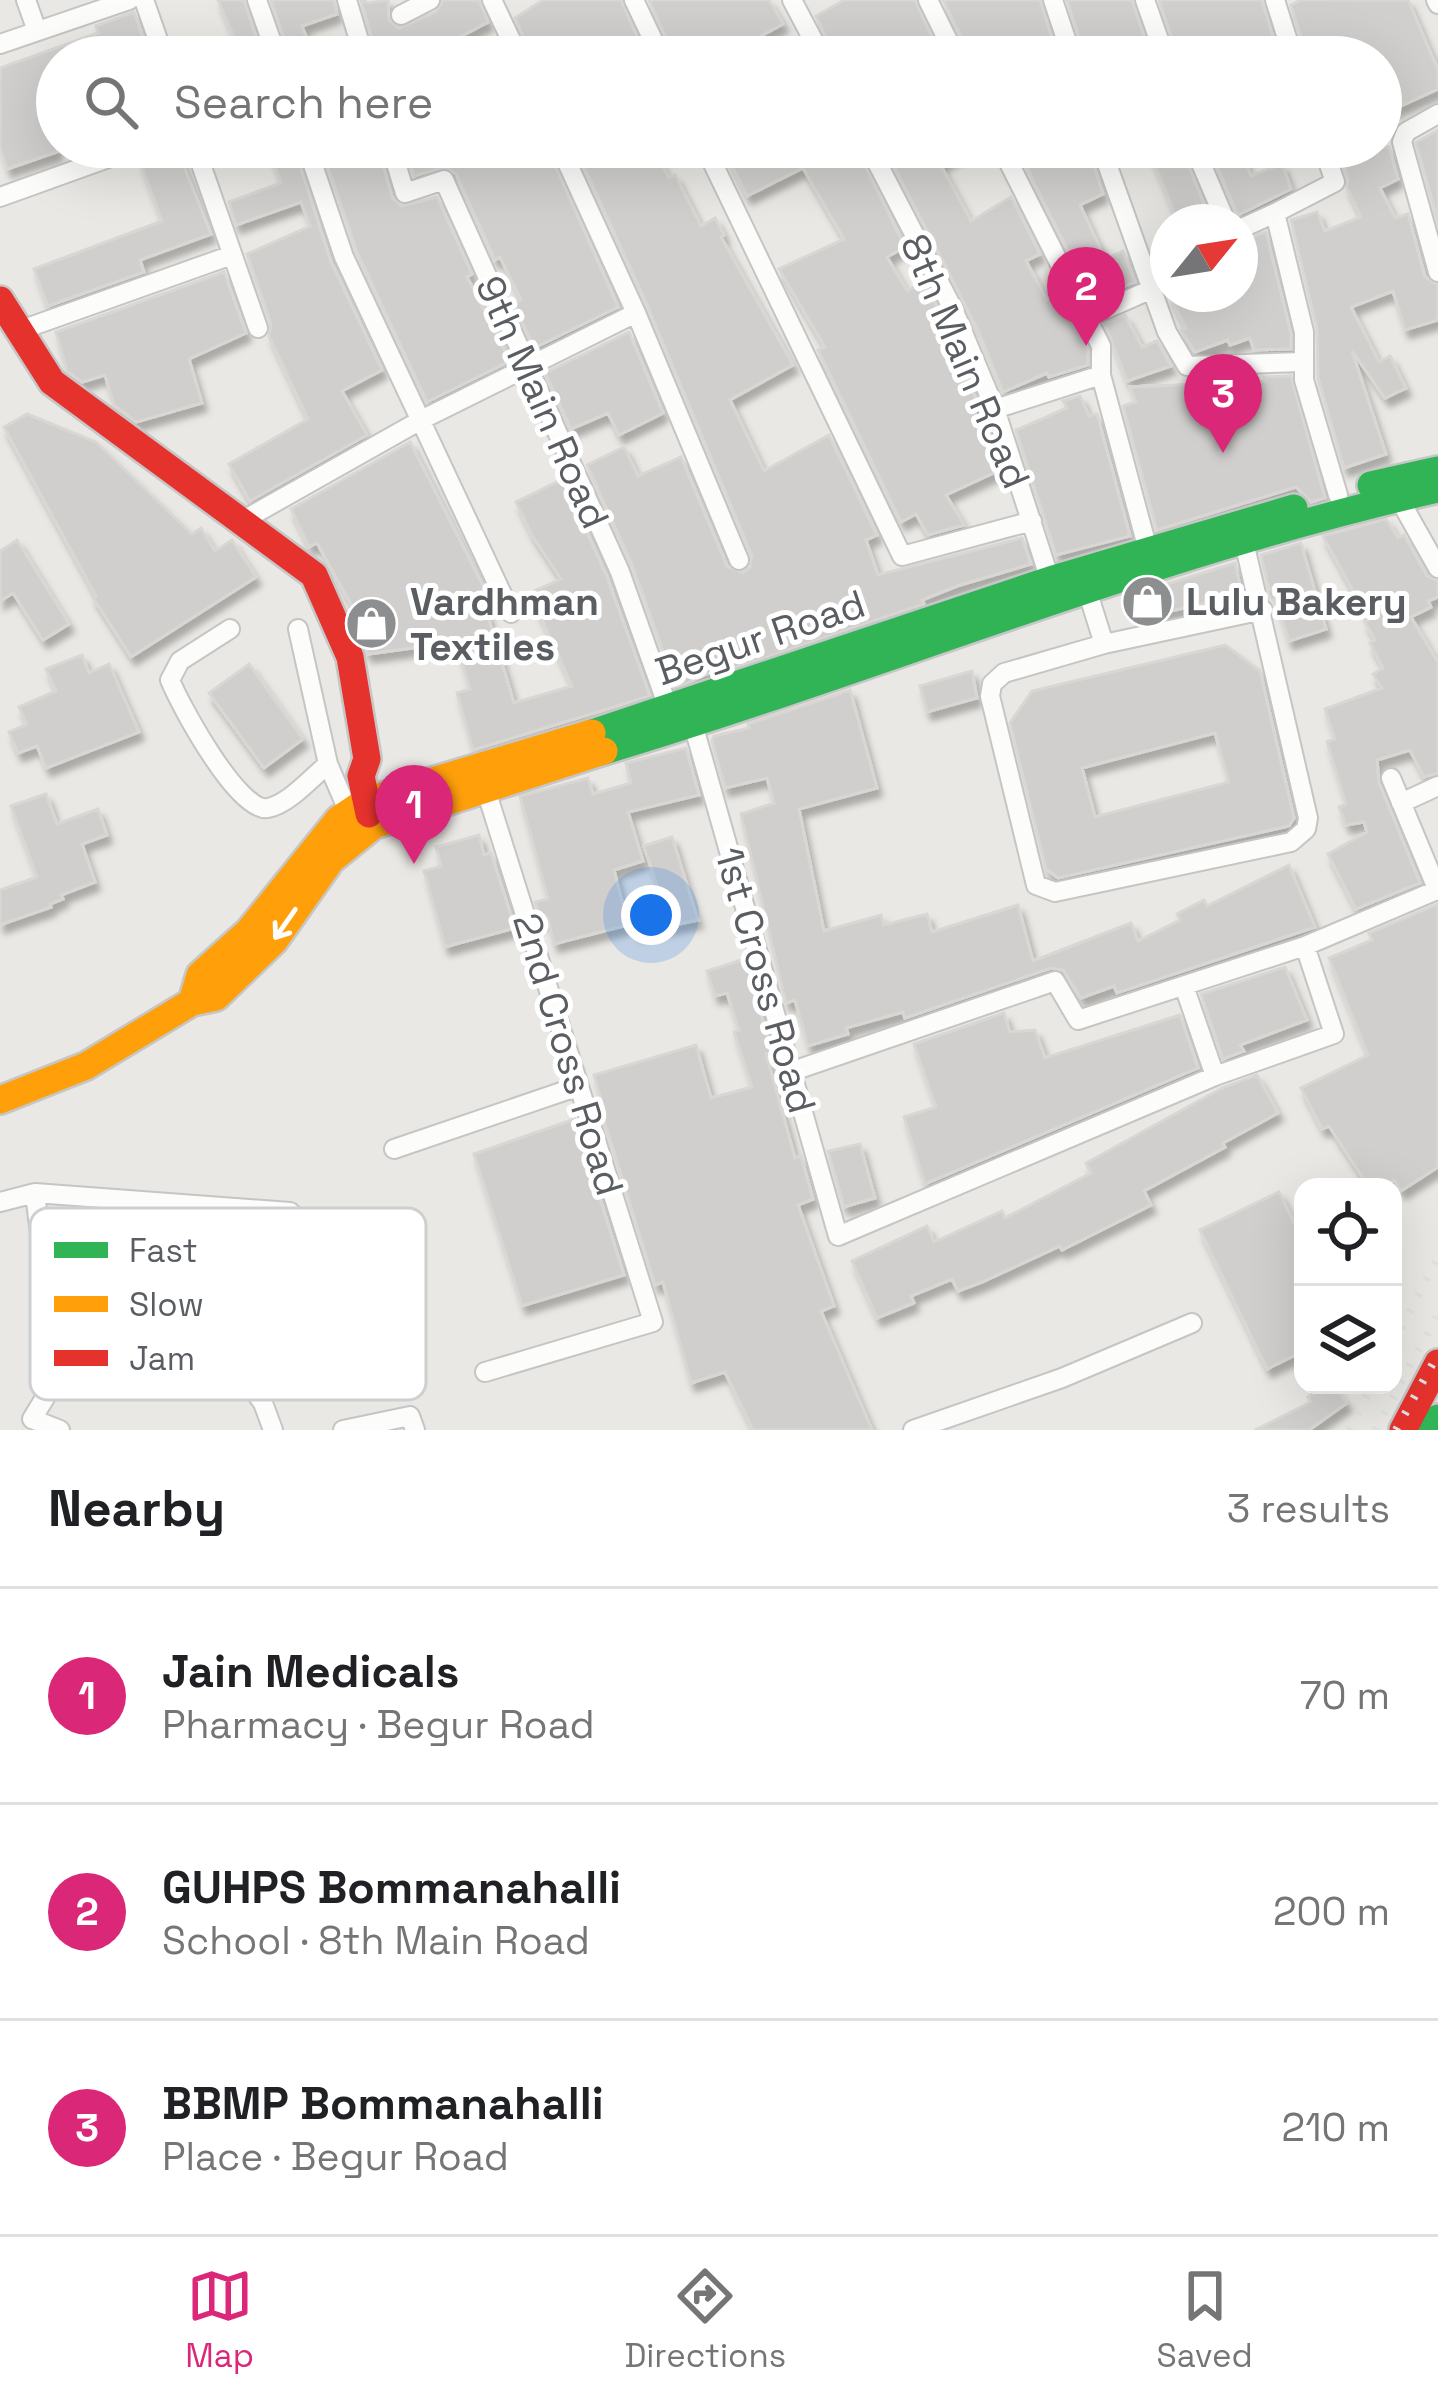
<!DOCTYPE html>
<meta charset="utf-8">
<style>
body{margin:0;font-family:"Space Grotesk",sans-serif;background:#f2f2f2;color:#202124}
.controls{position:absolute;right:36px;bottom:36px;display:grid;overflow:hidden;border-radius:24px;box-shadow:0 12px 48px #0002}
.controls button{width:108px;height:108px;display:grid;place-items:center;padding:0;border:0;border-bottom:3px solid #e0e0e0;background:#fff;color:#202124;font:60px sans-serif}
.compass{position:absolute;left:1150px;top:204px;width:108px;height:108px;border-radius:50%;background:#fff;box-shadow:0 12px 48px #0002;rotate:60deg}
.you{position:absolute;left:651px;top:915px;width:42px;height:42px;margin:-30px;border:9px solid #fff;border-radius:50%;background:#1a73e8;box-shadow:0 0 0 18px #1a73e833}
.badge{display:grid;place-items:center;width:78px;height:78px;border-radius:50%;background:#db2777;color:#fff;font-size:39px;font-weight:700}
.pin{position:absolute;translate:-50% -99px;filter:drop-shadow(0 3px 6px #0008)}
.pin::after{content:'';position:absolute;top:63px;width:42px;height:36px;background:inherit;clip-path:polygon(0 0,100% 0,50% 100%)}
.list{margin:0;padding:0;list-style:none}
h2{display:flex;justify-content:space-between;align-items:center;height:156px;margin:0;padding:0 48px;font-size:51px}
h2 small{font-size:39px;font-weight:400;color:#757577}
.list li{display:grid;grid-template-columns:78px 1fr auto;gap:36px;align-items:center;box-sizing:border-box;height:216px;padding:0 48px;border-top:3px solid #e0e0e0}
.list b{display:block;font-size:45px;white-space:nowrap}
.list p{margin:0;font-size:39px;white-space:nowrap;color:#757577}
.list em{font-size:39px;font-style:normal;color:#757577}
.icon{flex:none;width:66px;height:66px;fill:none;stroke:currentColor;stroke-width:2;stroke-linecap:round;stroke-linejoin:round}
.map{position:relative;flex:none;width:1438px;height:1430px;overflow:hidden}
.search{position:absolute;background:#fff;box-shadow:0 12px 48px #0002;left:36px;right:36px;top:36px;height:132px;display:flex;align-items:center;gap:30px;box-sizing:border-box;padding:0 42px;border-radius:66px;color:#757577;font-size:45px}
.sheet{height:804px;background:#fff}
nav{display:flex;justify-content:space-around;align-items:center;box-sizing:border-box;height:168px;border-top:3px solid #e0e0e0;background:#fff;font-size:33px;color:#757577}
nav a{display:grid;justify-items:center;gap:6px}
nav .on{color:#db2777}
.map>svg:first-child{display:block}
.building{fill:#d0cfcd;stroke:#d8d7d4;stroke-width:3;fill-rule:evenodd;filter:url(#shadow)}
.lines{fill:none;stroke-linecap:round;stroke-linejoin:round}
.street-casing{stroke:#c5c5c5;stroke-width:22}
.fast-casing{stroke:#c6c6c6;stroke-width:32}
.slow-casing{stroke:#c6c6c6;stroke-width:32}
.jam-casing{stroke:#c6c6c6;stroke-width:32}
.street{stroke:#fcfcfb;stroke-width:18}
.fast{stroke:#30b455;stroke-width:27}
.slow{stroke:#ff9f0a;stroke-width:27}
.jam{stroke:#e5322d;stroke-width:27}
.rail{stroke:#e0e1e1;stroke-width:8;stroke-dasharray:3 15;stroke-linecap:butt}
.oneway{stroke:#fff}
.labels{text-anchor:middle;stroke-width:10;stroke-linejoin:round;paint-order:stroke}
.street-label{font-size:39px;fill:#5a5e62;stroke:#fff}
.poi-label{font-size:39px;font-weight:bold;fill:#5a5e62;stroke:#fff;text-anchor:start}
.key{fill:#fff;stroke:#cecfd0;stroke-width:3}
.key-label{font-size:33px;fill:#5a5e62}
</style>
<div class="map">
<svg width="1438" height="1430" viewBox="0 0 1438 1430">
<defs>
<filter id="shadow"><feDropShadow dx="4.5" dy="8" stdDeviation="3" flood-color="#0004"/></filter>
</defs>
<rect width="100%" height="100%" fill="#e9e8e4"/>
<path class="building" d="M218 0H244L262 55 200 57 236 42Z
M271 0H334L337 14 302 26 314 57H290Z
M361 0 368 3 388 0 389 20 399 28 436 12 443 0H479L488 22 422 57H377Z
M543 0H621L646 57H532L515 18Z
M649 0H769L783 24 733 51 736 57H674Z
M844 0H915L940 54 835 57 816 16Z
M943 0H1040L1058 57H978L968 38 963 41Z
M1067 0H1132L1151 57H1085Z
M1159 0H1262L1278 54 1178 57Z
M1301 0H1408L1438 70V89L1381 115V57H1366L1362 49 1345 57H1312L1303 44 1291 5Z
M134 12 150 57H57V152L7 169 0 148V68L98 33 96 26Z
M1438 130V221L1416 143Z
M152 147H176L211 234 140 260 144 272 48 306 34 269 162 221 140 161 148 157Z
M268 147H294L331 262 382 370 342 391 367 435 250 501 229 464 308 419 269 336 271 324 247 254 310 226 301 202 236 225 229 202 281 183Z
M321 147H378L392 197 401 206 437 197 472 274 467 277 510 361 427 402 357 252Z
M405 147H547L618 307 534 348 514 304 521 300 500 257 495 260 456 174 445 167 414 176Z
M575 147H614L620 159 641 147H652L669 178 675 175 701 226 715 218 724 235 721 237 793 365 730 400 764 471 829 435 877 535 866 540 878 575 1022 538 1031 564 957 586 922 600 924 604 715 675 714 671 676 688 633 567 587 465 624 447 638 476 681 457 727 566 743 573 750 567 752 556 648 307Z
M723 147H856L905 247 887 257 907 291 924 282 939 311 928 317 948 350 954 346 978 404 972 407 988 443 991 441 1000 470 946 495 964 525 928 535 916 514 901 522 818 350 825 347 779 269 844 239 803 168 747 196Z
M884 147H972L940 164 971 221 1011 197 1040 254 1026 261 1047 300 1059 293 1088 349V365L1049 377 1047 373 1003 392 979 332Z
M1021 147H1088L1103 194 1080 205 1105 259 1123 251 1135 282 1093 300 1034 183Z
M1148 147H1181L1211 222H1178Z
M1209 147H1239L1251 176 1282 164 1291 189 1238 215Z
M1337 147H1389L1398 179 1380 188 1395 218 1408 214 1425 277 1438 285V320L1405 330 1393 291 1351 307 1379 362 1390 356 1406 388 1385 398 1352 351 1386 454 1344 468 1318 378 1317 329 1291 220 1317 212 1325 231 1361 217 1347 188 1348 178Z
M1266 232 1291 334V349L1254 350 1250 338 1230 345 1228 340 1195 352 1181 330 1186 328 1169 294H1240V242Z
M224 272 246 333 189 359 202 403 136 422 114 405 105 375 82 382 67 371 56 332Z
M1125 315 1142 347 1157 341 1171 366 1127 381 1105 324Z
M629 332 663 413 619 435 608 413 571 429 545 373Z
M1291 376 1325 498 1311 502 1296 487 1157 530 1123 406 1136 402 1130 387 1266 381 1264 377Z
M1080 396 1089 416 1097 414 1130 536 1056 555 1016 430 1067 408 1063 401Z
M27 414 96 442 192 534 201 528 215 551 232 540 256 577 131 657 93 597 96 596 4 427Z
M410 442 487 594 482 597 514 703 572 686 530 593 561 579 532 535 516 502 563 479 607 577 650 696 473 750 457 693 470 689 456 642 368 654 355 629 352 606 317 543 309 547 291 509Z
M1386 519 1398 538 1404 535 1427 576 1438 581V597L1428 601 1431 607 1411 617 1438 663V773L1424 777 1410 750 1377 760 1379 783 1420 883 1356 909 1328 854 1367 832 1364 822 1346 825 1339 807 1346 804 1327 742 1335 739 1325 709 1382 688 1373 674 1383 668 1370 643 1375 640 1365 622 1369 620 1323 536Z
M17 540 69 624 43 640 13 593 0 601V551Z
M1301 543 1326 629 1289 641 1272 588 1269 589 1261 555Z
M1235 563 1242 595 1144 617 1138 593Z
M1225 645 1260 671 1294 818 1289 826 1058 878 1046 869 1010 723 1032 691ZM1215 733 1229 782 1095 817 1082 768Z
M82 655 89 673 109 664 139 732 46 768 37 746 18 753 9 732 27 724 19 707 56 691 46 669Z
M249 664 303 739 264 768 209 693Z
M972 671 977 698 927 712 920 686Z
M850 690 877 788 799 809 824 931 881 915 884 925 927 914 932 932 1018 905 1033 961 1131 923 1138 941 1180 920 1177 914 1204 900 1207 906 1289 865 1315 927 1117 993 1114 986 1081 998 1063 970 1051 968 905 1018 903 1012 846 1028 848 1034 808 1046 795 1000 786 1003 741 814 774 803 767 778 725 788 712 741 714 736 749 728 748 724Z
M686 748 699 795 628 812 643 861 614 870 628 925 554 944 548 919 541 921 535 902 548 899 520 796 588 778 593 794 631 783 626 763Z
M46 794 57 824 98 809 107 835 82 844 95 882 61 895 63 899 50 904 51 907 0 925V890L37 877 11 806Z
M479 835 484 855 491 853 515 928 445 947 424 871 441 866 436 847Z
M672 837 698 920 636 933 629 908 662 900 644 846Z
M1438 904V1167L1401 1191 1394 1180 1383 1187H1369L1329 1126 1322 1129 1301 1088 1368 1055 1329 958 1372 940 1369 933Z
M745 959 772 1053 766 1054 795 1158 801 1156 813 1199 798 1205 834 1306 821 1311 872 1430H753L725 1372 691 1383 663 1282 655 1285 601 1110 604 1109 594 1075 696 1045 711 1098 752 1087 734 1032 739 1030 727 993 715 996 707 971Z
M1285 967 1307 1020 1240 1045 1244 1051 1223 1059 1201 994Z
M1004 1013 1010 1032 1035 1030 1045 1058 1180 1015 1198 1068 925 1184 904 1117 936 1107 914 1044Z
M1257 1075 1278 1113 1223 1143 1225 1147 1144 1191 1151 1205 1062 1250 1060 1246 982 1282 958 1291 952 1279 911 1296 914 1303 877 1318 852 1261 927 1226 934 1242 1002 1211 1005 1218 1091 1173 1086 1163 1222 1088Z
M575 1119 624 1275 522 1306 474 1154Z
M860 1144 875 1198 844 1207 828 1151Z
M1279 1192 1303 1241V1351L1267 1369 1200 1230Z
M1325 1385H1333L1347 1403 1309 1430H1255L1311 1402 1308 1397Z"/>
<g class="lines">
<defs>
<path id="street" d="M26 0 37 31
M144 0 164 57
M257 0 277 57
M347 0 364 57
M492 0 519 57
M634 0 661 57
M792 0 822 57
M928 0 956 57
M1053 0 1072 57
M1145 0 1165 57
M1275 0 1293 57
M1436 0 1438 4
M401 15 430 0
M0 44 129 0
M1438 114 1406 132 1402 142 1438 272
M195 147 258 328
M307 147 344 257 511 613
M391 147 405 193 444 180 620 572 669 710
M560 147 636 313 739 560
M705 147 902 556 1032 521
M869 147 953 309 995 409 1050 580
M1001 147 1101 346V375L1148 550
M1101 147 1167 332 1187 366 1302 362
M1194 147 1226 222
M1323 147 1335 182 1275 213 1304 332V380L1338 495
M0 197 139 147
M1240 229 1275 213
M1086 318 1152 289
M21 330 232 255
M995 409 1101 375
M1398 497 1438 568
M240 522 421 420 636 313
M1087 590 1104 644 1263 610
M230 629 180 661 170 680C180 705 239 814 268 808 289 804 312 777 328 764
M298 629 328 764 349 813
M1104 644 1004 673 992 684 990 696 1036 885 1055 892 1291 842 1306 829 1308 818 1244 542
M693 724 838 1236 1215 1076 1334 1034 1305 946
M1391 778 1438 891
M1401 803 1438 786
M1184 986 1215 1076
M793 1071 1055 981 1078 1020 1305 946 1437 890
M394 1149 579 1086
M0 1202 35 1193
M485 1372 653 1322 485 787
M244 1377 263 1403 273 1430
M57 1378 179 1350 213 1357 244 1377 258 1357 292 1341C303 1299 331 1245 290 1212L35 1193 57 1378 32 1419 60 1430
M343 1430 410 1416 415 1430
M913 1430 1062 1378 1192 1323"/>
<path id="fast" d="M1371 485 1438 470
M592 733 1050 580 1294 508
M604 751C883 667 1154 553 1438 489
M1431 1430 1438 1418"/>
<path id="slow" d="M192 1002 200 975 249 931 339 819 366 801 592 733
M0 1100 86 1066 192 1002 216 997 274 941 331 860 374 825 604 751"/>
<path id="jam" d="M0 300 52 382 314 575 350 657 367 759 361 776 369 814
M1403 1430 1438 1363"/>
</defs>
<use href="#street" class="street-casing"/>
<use href="#fast" class="fast-casing"/>
<use href="#slow" class="slow-casing"/>
<use href="#jam" class="jam-casing"/>
<use href="#street" class="street"/>
<use href="#fast" class="fast"/>
<use href="#slow" class="slow"/>
<use href="#jam" class="jam"/>
<path class="rail" d="M1393 1344 1438 1257
M1349 1430 1372 1385
M1375 1430 1438 1315
M1396 1430 1438 1354"/>
</g>
<defs><path id="oneway-shaft" d="M-6 0H5M1.5-3L5.5 0L1.5 3" fill="none" stroke-width="1.6" stroke-linecap="round" stroke-linejoin="round" transform="scale(3)"/></defs>
<use class="oneway" href="#oneway-shaft" transform="translate(285 924) rotate(125)"/>
<defs>
<symbol id="shop-disc" viewBox="-11 -11 22 22"><circle r="9.5" fill="#8c8e90" stroke="#fff"/><path d="M-5-2.5h2.3a2.7 3.5 0 0 1 5.4 0H5L5.5 6h-11ZM-1.5-2.5h3a1.5 2.3 0 0 0-3 0Z" fill="#fff"/></symbol>
</defs>
<g fill-rule="evenodd">
<use href="#shop-disc" x="1118" y="572" width="59" height="59"/>
<use href="#shop-disc" x="342" y="594" width="59" height="59"/>
</g>
<g class="labels">
<g class="street-label">
<text transform="translate(966 361) rotate(67)" y="14">8th Main Road</text>
<text transform="translate(543 402) rotate(66)" y="14">9th Main Road</text>
<text transform="translate(760 637) rotate(-19)" y="14">Begur Road</text>
<text transform="translate(766 980) rotate(74)" y="14">1st Cross Road</text>
<text transform="translate(569 1054) rotate(73)" y="14">2nd Cross Road</text>
</g>
<g class="poi-label">
<text x="410" y="615">Vardhman<tspan x="410" dy="45">Textiles</tspan></text>
<text x="1186" y="615">Lulu Bakery</text>
</g>
</g>
<rect x="30" y="1208" width="396" height="192" rx="18" class="key"/>
<rect x="54" y="1242" width="54" height="16" fill="#30b455"/>
<rect x="54" y="1296" width="54" height="16" fill="#ff9f0a"/>
<rect x="54" y="1350" width="54" height="16" fill="#e5322d"/>
<g class="key-label">
<text x="129" y="1262">Fast</text>
<text x="129" y="1316">Slow</text>
<text x="129" y="1370">Jam</text>
</g>
</svg>
<div class="controls">
<button><svg class="icon" aria-label="locate" viewBox="0 0 24 24"><circle cx="12" cy="12" r="6"/><path d="M12 2v4M12 18v4M2 12h4M18 12h4"/></svg></button>
<button><svg class="icon" aria-label="layers" viewBox="0 0 24 24"><path d="M12 4l9 5-9 5-9-5zM3 14l9 5 9-5"/></svg></button>
</div>
<svg class="compass" viewBox="-18 -18 36 36"><path d="M0-13l5 13h-10z" fill="#e53935"/><path d="M0 13l5-13h-10z" fill="#757577"/></svg>
<div class="you"></div>
<div class="pin badge" style="left:414px;top:864px">1</div>
<div class="pin badge" style="left:1086px;top:346px">2</div>
<div class="pin badge" style="left:1223px;top:453px">3</div>
<div class="search"><svg class="icon" aria-label="search" viewBox="0 0 24 24"><circle cx="10" cy="10" r="6"/><path d="M15 15l6 6"/></svg>Search here</div>
</div>
<section class="sheet">
<h2>Nearby<small>3 results</small></h2>
<ul class="list">
<li><span class="badge">1</span><div><b>Jain Medicals</b><p>Pharmacy · Begur Road</p></div><em>70 m</em></li>
<li><span class="badge">2</span><div><b>GUHPS Bommanahalli</b><p>School · 8th Main Road</p></div><em>200 m</em></li>
<li><span class="badge">3</span><div><b>BBMP Bommanahalli</b><p>Place · Begur Road</p></div><em>210 m</em></li>
</ul>
</section>
<nav>
<a class="on"><svg class="icon" aria-label="map" viewBox="0 0 24 24"><path d="M3 6l6-2 6 2 6-2v14l-6 2-6-2-6 2zM9 4v14M15 6v14"/></svg>Map</a>
<a><svg class="icon" aria-label="directions" viewBox="0 0 24 24"><path d="M12 3l9 9-9 9-9-9zM9 14v-3h6M13 9l2 2-2 2"/></svg>Directions</a>
<a><svg class="icon" aria-label="saved" viewBox="0 0 24 24"><path d="M7 4h10v16l-5-4-5 4z"/></svg>Saved</a>
</nav>
